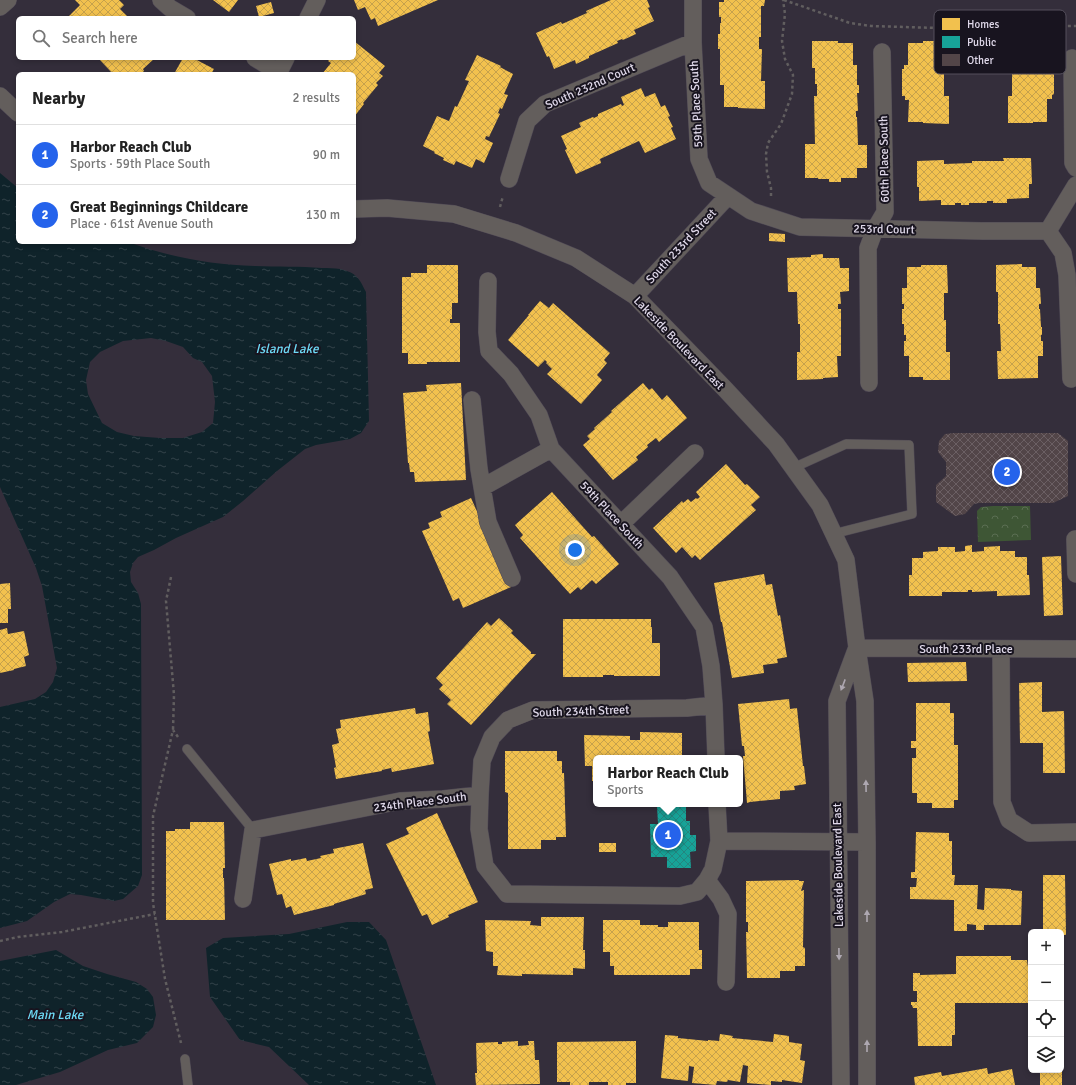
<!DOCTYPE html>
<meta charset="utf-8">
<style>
body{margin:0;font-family:Signika,sans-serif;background:#f2f2f2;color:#222}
.controls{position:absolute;right:12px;bottom:12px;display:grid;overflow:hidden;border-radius:6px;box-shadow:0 2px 6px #0003}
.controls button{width:36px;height:36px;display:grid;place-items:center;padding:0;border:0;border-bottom:1px solid #e0e0e0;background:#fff;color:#222;font:20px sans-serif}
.you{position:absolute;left:575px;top:550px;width:14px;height:14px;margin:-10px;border:3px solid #fff;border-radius:50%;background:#1a73e8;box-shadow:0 0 0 6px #1a73e833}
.badge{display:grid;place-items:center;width:26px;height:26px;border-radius:50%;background:#2563eb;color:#fff;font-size:13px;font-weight:700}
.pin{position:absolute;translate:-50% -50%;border:2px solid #fff;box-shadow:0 1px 4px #0006}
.popup{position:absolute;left:593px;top:755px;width:150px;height:52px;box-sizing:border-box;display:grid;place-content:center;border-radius:6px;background:#fff;filter:drop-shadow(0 1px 3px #0005);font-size:13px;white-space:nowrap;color:#767676}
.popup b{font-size:15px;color:#222}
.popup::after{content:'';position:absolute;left:50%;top:100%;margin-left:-8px;border:8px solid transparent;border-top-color:#fff}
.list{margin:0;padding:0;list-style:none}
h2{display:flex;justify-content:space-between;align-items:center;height:52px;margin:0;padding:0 16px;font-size:17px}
h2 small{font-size:13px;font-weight:400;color:#767676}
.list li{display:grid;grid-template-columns:26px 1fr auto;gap:12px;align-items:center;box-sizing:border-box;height:60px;padding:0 16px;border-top:1px solid #e0e0e0}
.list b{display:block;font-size:15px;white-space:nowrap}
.list p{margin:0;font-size:13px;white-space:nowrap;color:#767676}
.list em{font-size:13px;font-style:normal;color:#767676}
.icon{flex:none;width:22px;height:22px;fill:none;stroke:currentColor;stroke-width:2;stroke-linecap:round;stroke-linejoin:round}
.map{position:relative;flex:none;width:1076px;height:1085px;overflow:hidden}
.search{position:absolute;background:#fff;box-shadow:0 2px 6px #0003;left:16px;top:16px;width:340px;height:44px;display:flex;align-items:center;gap:10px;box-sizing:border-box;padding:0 14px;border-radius:6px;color:#767676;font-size:15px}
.panel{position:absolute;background:#fff;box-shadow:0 2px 6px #0003;left:16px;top:72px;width:340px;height:172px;border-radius:6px}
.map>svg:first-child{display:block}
.park{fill:url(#park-crowns)}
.water{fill:url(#water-ripples);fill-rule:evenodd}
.homes{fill:url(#homes-cross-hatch)}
.public{fill:url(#public-cross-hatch)}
.building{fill:url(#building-cross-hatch)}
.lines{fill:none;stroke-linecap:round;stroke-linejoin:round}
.lane-casing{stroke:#504a56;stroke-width:10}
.street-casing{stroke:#504a56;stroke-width:18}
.path{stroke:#615e5f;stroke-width:2.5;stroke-dasharray:3 3;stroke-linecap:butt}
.lane{stroke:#635e5c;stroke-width:9}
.street{stroke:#635e5c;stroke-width:17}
.oneway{fill:#aea8b1}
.labels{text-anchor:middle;stroke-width:4;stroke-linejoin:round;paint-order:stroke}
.street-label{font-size:12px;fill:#e0d9ea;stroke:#18141f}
.water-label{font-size:13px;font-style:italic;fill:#6ddaf6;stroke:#18141f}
.key{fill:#18141f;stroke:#544f5c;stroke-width:1}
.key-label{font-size:11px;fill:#e0d9ea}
</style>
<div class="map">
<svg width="1076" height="1085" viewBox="0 0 1076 1085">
<defs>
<pattern id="park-crowns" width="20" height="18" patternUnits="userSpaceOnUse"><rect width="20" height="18" fill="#3e5635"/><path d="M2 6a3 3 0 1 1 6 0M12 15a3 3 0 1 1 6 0" fill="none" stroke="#5a6e52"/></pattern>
<pattern id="water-ripples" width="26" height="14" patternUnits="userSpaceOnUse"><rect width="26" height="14" fill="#0f232a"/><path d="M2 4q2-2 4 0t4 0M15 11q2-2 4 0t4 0" fill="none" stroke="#324249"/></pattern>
<pattern id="homes-cross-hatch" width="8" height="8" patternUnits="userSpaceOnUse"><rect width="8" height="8" fill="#f2c14e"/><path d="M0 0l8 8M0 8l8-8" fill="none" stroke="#c6a14c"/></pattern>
<pattern id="public-cross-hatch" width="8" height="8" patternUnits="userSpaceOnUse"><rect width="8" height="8" fill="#17a398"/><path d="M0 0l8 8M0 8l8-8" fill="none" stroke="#24867f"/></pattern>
<pattern id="building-cross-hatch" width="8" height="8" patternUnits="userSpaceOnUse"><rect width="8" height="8" fill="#524548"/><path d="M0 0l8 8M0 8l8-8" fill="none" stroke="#6b5f63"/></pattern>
</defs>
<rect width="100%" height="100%" fill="#342e3b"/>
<path class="park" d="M993 506H1030L1031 540 978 542 977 511 981 507Z"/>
<path class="water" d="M0 173 18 188V242H128C169 257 212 265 255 266 278 267 300 266 322 268 328 268 335 268 340 269 357 273 359 278 366 292L369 421 361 433 350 439 316 445 305 449 277 471 243 501 223 517 176 538 154 550 138 557 133 563 130 572 131 582 138 593 141 604 142 875 138 886 123 899 114 901 81 895 70 894 54 902 27 921 0 928V707L35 699 46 692 53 682 57 668 42 586 36 568 0 487ZM151 338 166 341 183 347 193 358 202 362 212 376 215 402 213 423 202 432 183 438H160L134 436 117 432 102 423 88 394 86 380 90 362 100 352 123 341Z
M347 922H369L386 940 436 1085H309L269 1047 240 1040 210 997 206 948 223 938 289 934Z
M56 950 83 966 107 974 136 982 147 989 153 997 156 1015 153 1027 137 1043 108 1050 60 1072 16 1085H0V961Z"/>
<path class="homes" d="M75 0H119L124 5 120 9 129 18H72L69 16 80 5Z
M213 0H238L229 12Z
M354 0H438L378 26 375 18 371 20 365 7 358 10Z
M611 0H647L650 7 648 8 654 21 634 30 636 34 623 40 622 39 617 41 618 43 589 56V58L576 64 575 60 554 69 549 56 547 57 536 33 561 22 562 24 587 13 586 11Z
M724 0H765L764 6H761V37H759V49H762L761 81H765V109L738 108V107H724V85H720V49H718V34H720V23H721V17H719V2H724Z
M271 2 274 13 259 17 256 6Z
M1007 40H1033V43H1048V64H1052V69H1054V94L1052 95V99H1047V122H1033V123H1008V96H1012V68H1007Z
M354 41 385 66 379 73 383 76 376 83 378 85 363 103 364 104 354 117V74H322L331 63 328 61 331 58H354Z
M812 41H838V43H853V65H857V85H859V93H857L858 111H856V117H857L858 145H867V168H857V178H841V182H829V179H818V178H805V144H815L814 96H817V84H815V68H812Z
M923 41H949V69H944V96H949V124L923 123V122H908L909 100H905V96H902V69H904V65H908V43H923Z
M477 55 501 66 500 67 513 74 504 94 508 95 502 109 500 108 498 113 500 114 489 137 486 136 485 139 493 143 484 163 476 159 472 168 456 161 454 165 443 160 444 158 434 153 435 152 423 146 437 116 449 121 455 106 457 107 469 81 465 80Z
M98 58H155L143 69 144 71 141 74H113Z
M183 58H193L214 69 211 74H174Z
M641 88 645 97 655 93 661 107 665 105 670 116 668 117 673 127 671 128 676 139 645 153 639 141 600 159 601 163 576 174 565 150 567 149 561 136 581 127 579 123 593 117 594 118 598 116V114L621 104 622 106 624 105 621 97Z
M1003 158H1031L1032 184H1029V198L1007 199V203H993V201H987V203H969V205H961V203H955V205H941V200L919 201V187H917V161L944 160V164L972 163V161H1004Z
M769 233 785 234V242L769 241Z
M823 254V258H839L840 268H849V291L840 292 841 304H838V309H841V356H837L838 377 823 378V379L797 380V352H800V324H798L797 292H788L787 258 811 257V255Z
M1022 264V267H1036V288H1040L1041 304H1039V309H1040L1041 327H1042V335H1041V341H1043V356H1038V378L998 379 997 351H1001L1000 324H998V292H996V265Z
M427 265H458V303H452V319H450V323H460V362H427V364H408V353H402V277H411V273H427Z
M921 265H947L948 293H944V320H946V352H950V380H923V377H909V356H904V341H906V335H904V324H902V309H904V304H902V288H907V267H921Z
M540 301 549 308 553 303 610 353 604 360 607 363 597 375 602 380 581 404 547 374 552 369 546 363 547 362 545 360 538 367 508 340 529 315H528Z
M461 383 466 480 415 482 414 472H410L409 463H408L403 393 427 391 426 385Z
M643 383 649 390 652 388 662 400 667 395 687 418 659 442 656 438 647 445 648 447 636 457 638 460 613 480 583 445 590 439 587 436 595 429 594 428 612 412 611 411Z
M726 464 745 485 747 484 760 497 751 505 756 510 700 560 695 555 692 558 682 547 676 553 653 528 682 501 683 503 688 499 691 502 696 498 697 499 700 497 696 492Z
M552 492 592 537 594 536 619 564 596 584 592 580 581 590 578 587 570 594 520 538 523 535 515 525Z
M471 498 511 587 463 608 459 598 453 601 422 531 430 528 428 523 442 517 440 512Z
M972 545V552L984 551V547L1000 546V551H1015V557H1027V575H1029L1030 595 997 596V591L972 592V590H968V592H942V596H909V575H912V558H923V552L938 551V547H955V552L965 551V546Z
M1061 556 1063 615 1044 616 1042 557Z
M764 574 766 585 772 584 778 616 780 615 787 657 777 659 778 663 763 665 764 673 732 678 722 622H721L714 583Z
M10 583 11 609H8V623H0V584Z
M499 618 513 631 511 633 531 652V654H536L471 725 447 704 451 700 439 689 443 685 436 678 487 622 491 626Z
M563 619H651V627H652V643H660V676H614V675H603V677H563Z
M7 628 8 634 24 631 29 655 24 657 26 666 14 669V670L0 673V630Z
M966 662 967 681 908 682 907 663Z
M1042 682V712L1064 711 1065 773H1043V743H1020L1019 683Z
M789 699 790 709 797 708 803 766H804L806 784 794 786 795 790 780 791V799L750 802 747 803 743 756H745L744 746H742L738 704Z
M916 703H950V713H954V745H958V800H954V808H932V803H917V793H912V758H916V748H911V741H916Z
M415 708 416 714 428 712 430 731 428 732 434 764 392 772 391 768 382 770V771L336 779 334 768 336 767 332 745 339 743 336 729 341 728 340 720Z
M640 732 682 733V758H596V781H592V766H585L584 735 630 736V740H640Z
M505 751H557V761H562V773H564L566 837H556V840H541V849H508V793L505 792Z
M437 813 478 902 448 915 449 917 432 925 427 914 422 916 386 844 409 834 406 828Z
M190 822H224L225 868H223V878H224L225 920H166V831H175V829H190Z
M916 832 949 833V841H952V875H955L954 885H978L977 909 984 910 985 888 1011 889V890L1022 891 1021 925H984V930H976V925L967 924V931H954V900L910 899V887H916L917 878H911V872H915Z
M363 843 373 888 365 890 366 894 334 904V905L294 915 291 906 286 908 282 894 277 895 269 864 291 859V861L306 858 307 861 321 858 320 856 334 853 333 849Z
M599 843H616V852H599Z
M1043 875H1065L1066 935H1061V932H1043Z
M799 880V881H804L801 891 804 890 803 947 805 948V966H795V971H780V978H747L746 932H748V922H746V881Z
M541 917H584L583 950H585V969L573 968V975L522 974V976L497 975 498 966H493V952L486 951 485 920 531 921 530 925 541 926Z
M603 920H640V925H658V927H668V922H699V950H702V969H690V975H614V966H610V952H603Z
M956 956H1011V960H1027L1028 967H1031V1003H955V1035H952V1046H918L917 1008H913L912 1005H911V1002H917V991H913V973H920V975L956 974Z
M720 1034 733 1036 732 1038 773 1042 774 1034 789 1036V1042L802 1044 800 1060 805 1061 802 1083 782 1080V1082L771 1081V1085L747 1083 748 1066 743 1065 740 1082 728 1080 727 1082 717 1081 716 1085 692 1083 694 1067 689 1066 688 1081 661 1078 665 1035 678 1036V1038L708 1041V1040L719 1041Z
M518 1041V1046L529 1045 528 1041H534L535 1060H539L540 1084 476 1085 475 1073H477L476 1043 498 1042V1044H502V1042Z
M636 1041V1083H626V1085H608V1082H589V1085H570V1082H557V1042Z
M987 1068 988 1074 1012 1069 1015 1085H915L914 1077 941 1072 942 1076Z
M1040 1070H1062V1085H1040Z"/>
<path class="public" d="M657 806H686V821H690V835H696V851L690 852 691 868H667V857H651L650 824H658Z"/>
<path class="building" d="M954 433H1058L1068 441V496L1053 503H979L974 504 965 514 955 516 936 502V485L946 476V462L938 452 939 441 945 434Z"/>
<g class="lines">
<defs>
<path id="lane" d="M793 468 846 444 909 445 912 514 833 534
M187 749 253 830
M185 1059 188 1085"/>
<path id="street" d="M161 0 170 8 187 18
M693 0V42L699 159 709 183 751 211 800 227 982 231H1048
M0 7 8 0
M308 18 317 0
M255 58 273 69 281 68 286 58
M1072 58 1073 163 1076 168
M0 96 18 113
M509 179 527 121 545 104 693 42
M354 209 387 208 454 214 516 233 576 258 635 296 725 389 776 444 820 505 846 560 857 648 865 701 867 842V1085
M488 281 487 332 489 351 511 374 539 415 551 449 670 577 704 627 711 666 714 705 716 758
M635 296 728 196
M1071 379 1067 275 1063 253 1048 231 1076 185
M869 383 868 248 875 229 885 212 882 52
M472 400 479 469 488 522 512 578
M483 487 551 449
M621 524 695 453
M1076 539H1075L1076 574
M857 648 1076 649
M1001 649 1002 802 1009 820 1029 833 1076 832
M480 795 482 761 492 737 508 720 533 710 687 708 714 705
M719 841 867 842
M707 880 721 899 728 914 726 982
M243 899 253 830 400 801 443 799 480 795 479 829 485 866 507 894 680 896 697 892 707 880 713 869 719 841 717 804
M841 1085 837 701 856 650"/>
</defs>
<use href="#lane" class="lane-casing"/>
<use href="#street" class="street-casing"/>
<path class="path" d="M784 0 850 23 871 26 938 28 1076 26
M771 196V188L767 172 766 154 768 143 781 124 792 94 793 75 785 59 782 41 785 14 783 0
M500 207 503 196
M171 577 166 601 174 695 173 730
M178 737 173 730 153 816V903L165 979 181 1043
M0 941 18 937 62 932 155 914"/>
<use href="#lane" class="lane"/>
<use href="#street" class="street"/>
</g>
<defs><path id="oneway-solid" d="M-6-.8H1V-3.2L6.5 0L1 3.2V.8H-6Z"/></defs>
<g class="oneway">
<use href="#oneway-solid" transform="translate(843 685) rotate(111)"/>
<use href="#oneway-solid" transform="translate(866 786) rotate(-91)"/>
<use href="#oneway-solid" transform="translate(867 916) rotate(-90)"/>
<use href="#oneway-solid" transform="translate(839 954) rotate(89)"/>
<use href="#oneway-solid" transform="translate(867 1046) rotate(-90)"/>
</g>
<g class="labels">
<g class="street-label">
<text transform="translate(590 86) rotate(-24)" y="4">South 232nd Court</text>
<text transform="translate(696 104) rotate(-93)" y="4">59th Place South</text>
<text transform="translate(884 159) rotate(-91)" y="4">60th Place South</text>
<text transform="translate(884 229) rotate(1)" y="4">253rd Court</text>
<text transform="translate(681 246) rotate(-47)" y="4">South 233rd Street</text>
<text transform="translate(679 343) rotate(46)" y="4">Lakeside Boulevard East</text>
<text transform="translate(612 515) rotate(47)" y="4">59th Place South</text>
<text x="966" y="653">South 233rd Place</text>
<text transform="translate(581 711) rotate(-2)" y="4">South 234th Street</text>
<text transform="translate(420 802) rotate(-7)" y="4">234th Place South</text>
<text transform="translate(838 865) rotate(-91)" y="4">Lakeside Boulevard East</text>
</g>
<g class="water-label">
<text x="287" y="353">Island Lake</text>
<text x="55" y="1019">Main Lake</text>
</g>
</g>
<rect x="934" y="10" width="132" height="64" rx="6" class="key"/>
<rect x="942" y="18" width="18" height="12" fill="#f2c14e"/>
<rect x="942" y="36" width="18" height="12" fill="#17a398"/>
<rect x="942" y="54" width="18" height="12" fill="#524548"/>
<g class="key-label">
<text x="967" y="28">Homes</text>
<text x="967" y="46">Public</text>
<text x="967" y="64">Other</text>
</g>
</svg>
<div class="controls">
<button>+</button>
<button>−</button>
<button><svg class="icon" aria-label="locate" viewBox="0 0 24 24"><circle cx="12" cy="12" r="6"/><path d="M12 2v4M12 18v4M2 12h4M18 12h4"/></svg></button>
<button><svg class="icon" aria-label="layers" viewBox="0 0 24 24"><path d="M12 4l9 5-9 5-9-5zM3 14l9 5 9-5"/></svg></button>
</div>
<div class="you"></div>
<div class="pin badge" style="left:668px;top:835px">1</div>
<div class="popup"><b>Harbor Reach Club</b>Sports</div>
<div class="pin badge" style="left:1007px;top:472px">2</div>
<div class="search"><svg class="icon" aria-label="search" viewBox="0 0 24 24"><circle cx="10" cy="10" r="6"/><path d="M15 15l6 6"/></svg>Search here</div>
<section class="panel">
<h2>Nearby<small>2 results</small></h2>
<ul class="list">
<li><span class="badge">1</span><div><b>Harbor Reach Club</b><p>Sports · 59th Place South</p></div><em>90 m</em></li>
<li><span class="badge">2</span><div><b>Great Beginnings Childcare</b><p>Place · 61st Avenue South</p></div><em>130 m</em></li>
</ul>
</section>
</div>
